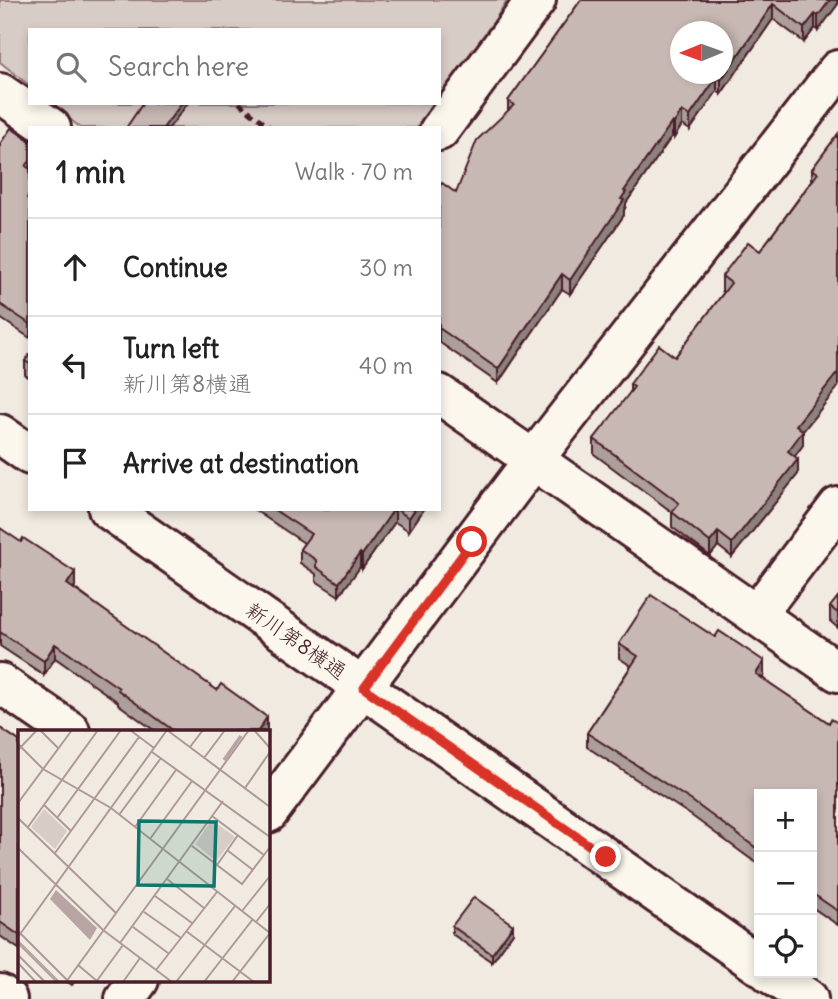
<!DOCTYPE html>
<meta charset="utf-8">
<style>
body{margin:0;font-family:Delius,"Klee One",sans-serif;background:#f2f2f2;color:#222}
.controls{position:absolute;right:21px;bottom:21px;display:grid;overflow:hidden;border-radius:0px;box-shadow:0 4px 10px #0003}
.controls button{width:63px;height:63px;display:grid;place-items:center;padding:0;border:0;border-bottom:2px solid #e0e0e0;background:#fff;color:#222;font:35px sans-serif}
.compass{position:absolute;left:670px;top:21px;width:63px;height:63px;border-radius:50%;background:#fff;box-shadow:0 4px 10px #0003;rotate:269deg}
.stop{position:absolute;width:21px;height:21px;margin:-16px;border:5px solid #d93025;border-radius:50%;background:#fff}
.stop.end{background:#d93025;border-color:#fff;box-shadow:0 2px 7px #0008}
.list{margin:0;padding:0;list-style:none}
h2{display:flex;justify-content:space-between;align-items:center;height:91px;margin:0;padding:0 28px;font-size:30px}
h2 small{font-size:23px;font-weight:400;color:#767676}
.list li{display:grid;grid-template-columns:46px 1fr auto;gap:21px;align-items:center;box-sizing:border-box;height:98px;padding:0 28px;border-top:2px solid #e0e0e0}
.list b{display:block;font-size:26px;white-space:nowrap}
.list p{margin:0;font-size:23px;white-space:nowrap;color:#767676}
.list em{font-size:23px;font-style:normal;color:#767676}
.icon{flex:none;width:38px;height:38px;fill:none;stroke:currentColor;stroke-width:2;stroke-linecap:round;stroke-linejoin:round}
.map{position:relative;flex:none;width:838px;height:999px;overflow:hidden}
.search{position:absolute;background:#fff;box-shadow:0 4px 10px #0003;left:28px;top:28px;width:413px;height:77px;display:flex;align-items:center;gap:18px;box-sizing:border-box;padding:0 24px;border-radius:0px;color:#767676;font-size:26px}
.panel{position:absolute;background:#fff;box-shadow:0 4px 10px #0003;left:28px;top:126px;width:413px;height:385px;border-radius:0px}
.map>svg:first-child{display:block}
.green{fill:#d8ccc6;stroke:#917678;stroke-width:2}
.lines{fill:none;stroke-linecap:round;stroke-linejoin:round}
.street-casing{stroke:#4a1f2b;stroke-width:44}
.secondary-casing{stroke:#4a1f2b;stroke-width:44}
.path{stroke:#4a1f2b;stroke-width:4.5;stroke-dasharray:7 5;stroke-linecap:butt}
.street{stroke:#fbf7ec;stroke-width:38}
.secondary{stroke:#fbf7ec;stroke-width:38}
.wall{fill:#ac9e9a;stroke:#4a1f2b;stroke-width:2}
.shaded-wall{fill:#8c817d;stroke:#4a1f2b;stroke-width:2}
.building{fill:#c8b8b3;stroke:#4a1f2b;stroke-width:2;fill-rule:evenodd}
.route{stroke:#d93025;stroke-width:9}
.labels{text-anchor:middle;stroke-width:5;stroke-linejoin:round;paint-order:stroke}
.street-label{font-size:21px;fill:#4a1f2b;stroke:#fbf7ec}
.inset-river{fill:none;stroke:#b8a4a2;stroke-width:3.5}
.inset-road{fill:none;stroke:#ae9998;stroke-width:2}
.view{fill:#0f766e;fill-opacity:0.15;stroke:#0f766e;stroke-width:3.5}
.inset-edge{fill:none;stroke:#4a1f2b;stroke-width:3.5}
</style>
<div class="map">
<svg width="838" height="999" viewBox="0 0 838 999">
<rect width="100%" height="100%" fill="#f0eae0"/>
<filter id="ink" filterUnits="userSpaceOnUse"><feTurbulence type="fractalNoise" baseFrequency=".0143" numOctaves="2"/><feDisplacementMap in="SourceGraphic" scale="14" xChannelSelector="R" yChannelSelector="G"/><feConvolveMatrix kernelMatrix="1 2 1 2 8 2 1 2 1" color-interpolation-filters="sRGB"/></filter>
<g filter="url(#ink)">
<path class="green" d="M0 0H507L429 128H81L50 103H439V30H30V86L0 62Z"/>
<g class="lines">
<defs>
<path id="street" d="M0 93 51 128
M439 131 536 0
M439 394 838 672
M756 615 838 507
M0 683 70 731
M268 813 534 459 838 70
M0 994 7 999
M125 999 139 980"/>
<path id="secondary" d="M0 434 30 455
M108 509 759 965
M770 973 808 999"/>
</defs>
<use href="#street" class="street-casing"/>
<use href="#secondary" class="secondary-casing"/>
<path class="path" d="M239 103 271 128"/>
<use href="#street" class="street"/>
<use href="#secondary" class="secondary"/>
</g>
<path class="wall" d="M581 0H838V4L818 31 815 28 804 42 773 19 721 94 717 91 690 130 682 125 674 138 672 136 626 203V206L624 210V215L570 294 562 289 498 383 439 342V187L456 193 508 111V101Z
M838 134V387L803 431V445L795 456 798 474 732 557 718 546 710 556 672 527V512L594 454V439L630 393V384L675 357 724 292 722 291V276L760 251 812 180V169Z
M30 141V338L0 318V144Z
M30 354V378L25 375V361Z
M253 509H424L409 531 395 522 362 569 360 567 339 596 316 581V574L300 563V549L304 543Z
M0 528 75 586 74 588 267 731H155L118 704V702L55 658 44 675 0 646Z
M838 597V628L830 621V607Z
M619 644 764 676 762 678 829 723H838V925L813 908 812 910V794H759V865L692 816 587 747V733L631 666 619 658Z
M0 728 19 741V949L0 936Z
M452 926 513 933 492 962 452 934Z
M65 980H76L72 985Z"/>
<path class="shaded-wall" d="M830 0H838V4L818 31V16Z
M773 4V19L721 94V80Z
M815 14V28L804 42V28Z
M717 77V91L690 130V116Z
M182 103H188L169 128H163Z
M682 111V125L674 138V123Z
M672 122V136L626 203V206L624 210V215L570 294V280L621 199 624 191Z
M562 274V289L498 383V369Z
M838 372V387L803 431V445L788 465V451L796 425Z
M798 459V474L732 557V543Z
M394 509H395V522L362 569V555Z
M415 509H424L409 531V518Z
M718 532V546L710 556V542Z
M360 553V567L339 596V583Z
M75 572V586L67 598V584Z
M55 644V658L44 675V661Z
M764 661V676L756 688V674Z
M267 717V731H258Z
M813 894V908L812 910V895Z
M513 925V933L492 962V954Z"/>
<path class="building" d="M581 0H830L818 16 815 14 804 28 773 4 721 80 717 77 690 116 682 111 674 123 672 122 624 191 626 192 621 199 624 200 570 280 562 274 498 369 439 328V187L442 183 456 193 477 140 514 105 508 101ZM681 32H723V74H681Z
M143 103H182L163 128H126Z
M11 128 30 141V161L26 166 30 169V193L27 198 30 200V324L0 304V144Z
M838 134V372L796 425 803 431 788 451 798 459 732 543 718 532 710 542 672 512 679 503 594 439 634 387 630 384 659 345 675 357 731 283 722 276 748 242 760 251 818 173 812 169Z
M30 354V364L25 361Z
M273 509H394L362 555 360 553 339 583 316 567V560L300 549 311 534Z
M396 509H415L409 518Z
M0 528 21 542 23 538 75 572 67 584 217 690 221 684 267 717 258 731H174L118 690 119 688 55 644 44 661 0 632Z
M651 595 715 637 719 631 764 661 756 674 829 723 831 719 838 723V911L813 894 812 895V794H759V850L692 801 587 733 638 656 619 644Z
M838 597V613L830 607Z
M0 728 19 741V935L0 922Z
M474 897 513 925 492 954 452 926Z"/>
</g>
<g class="lines" filter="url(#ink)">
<path class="route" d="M472 542 364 688 606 857"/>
</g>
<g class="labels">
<g class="street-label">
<text transform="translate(296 641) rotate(35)" y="7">新川第8横通</text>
</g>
</g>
<g transform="translate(18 730)">
<rect width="252" height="252" fill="#f0eae0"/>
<path d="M26 79 49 101 37 119 13 97ZM194 90 217 107 198 131 177 114Z" fill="#d8ccc6"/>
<path d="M38 160 79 198 72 210 32 169Z" fill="#b8a4a2"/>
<path class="inset-river" d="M206 30 223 6M0 212 40 252"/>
<path class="inset-road" d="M22 0 41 19M112 0 136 18M149 0 252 77M236 0 252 18M0 14 25 39 93 78 252 203M172 17 185 0M0 20 19 0M134 22 252 107M186 28 207 0M227 58 252 22M0 73 54 0M26 75 53 101M101 85 143 28M194 86 246 125M0 88 98 183M39 88 103 0M10 97 80 0M117 97 158 40M132 109 174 51M174 116 224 154 252 117M0 118 85 200 154 252M209 120 235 140M37 123 121 7M199 135 220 105M149 149 186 178M137 166 174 193M224 181 252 146M126 182 163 208M238 192 252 174M115 197 150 223M0 201 49 250M168 201 236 252M0 207 149 0M102 213 205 71M0 225 27 252M0 233 18 252M60 235 79 251M138 240 199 162M48 252 231 0M78 252 105 215M105 252 122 228M158 252 217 176M186 252 235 189M214 252 252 203"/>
<path class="view" d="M121 91 198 92 196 156 120 155Z"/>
<rect width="252" height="252" class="inset-edge"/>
</g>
</svg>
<div class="controls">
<button>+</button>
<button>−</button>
<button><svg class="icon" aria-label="locate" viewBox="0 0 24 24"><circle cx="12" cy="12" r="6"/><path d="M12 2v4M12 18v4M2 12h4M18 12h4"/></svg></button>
</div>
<svg class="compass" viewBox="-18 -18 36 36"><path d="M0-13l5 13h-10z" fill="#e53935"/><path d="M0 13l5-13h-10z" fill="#767676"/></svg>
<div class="stop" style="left:472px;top:542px"></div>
<div class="stop end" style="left:606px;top:857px"></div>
<div class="search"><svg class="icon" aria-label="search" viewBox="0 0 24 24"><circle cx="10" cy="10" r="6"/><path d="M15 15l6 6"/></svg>Search here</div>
<section class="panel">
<h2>1 min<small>Walk · 70 m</small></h2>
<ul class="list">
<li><svg class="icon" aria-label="ahead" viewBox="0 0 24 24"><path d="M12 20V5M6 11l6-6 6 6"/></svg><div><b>Continue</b></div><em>30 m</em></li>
<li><svg class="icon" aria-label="left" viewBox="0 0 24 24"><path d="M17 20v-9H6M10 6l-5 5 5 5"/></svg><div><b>Turn left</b><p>新川第8横通</p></div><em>40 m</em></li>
<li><svg class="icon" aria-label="arrive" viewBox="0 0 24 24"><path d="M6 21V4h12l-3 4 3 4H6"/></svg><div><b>Arrive at destination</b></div></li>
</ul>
</section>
</div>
